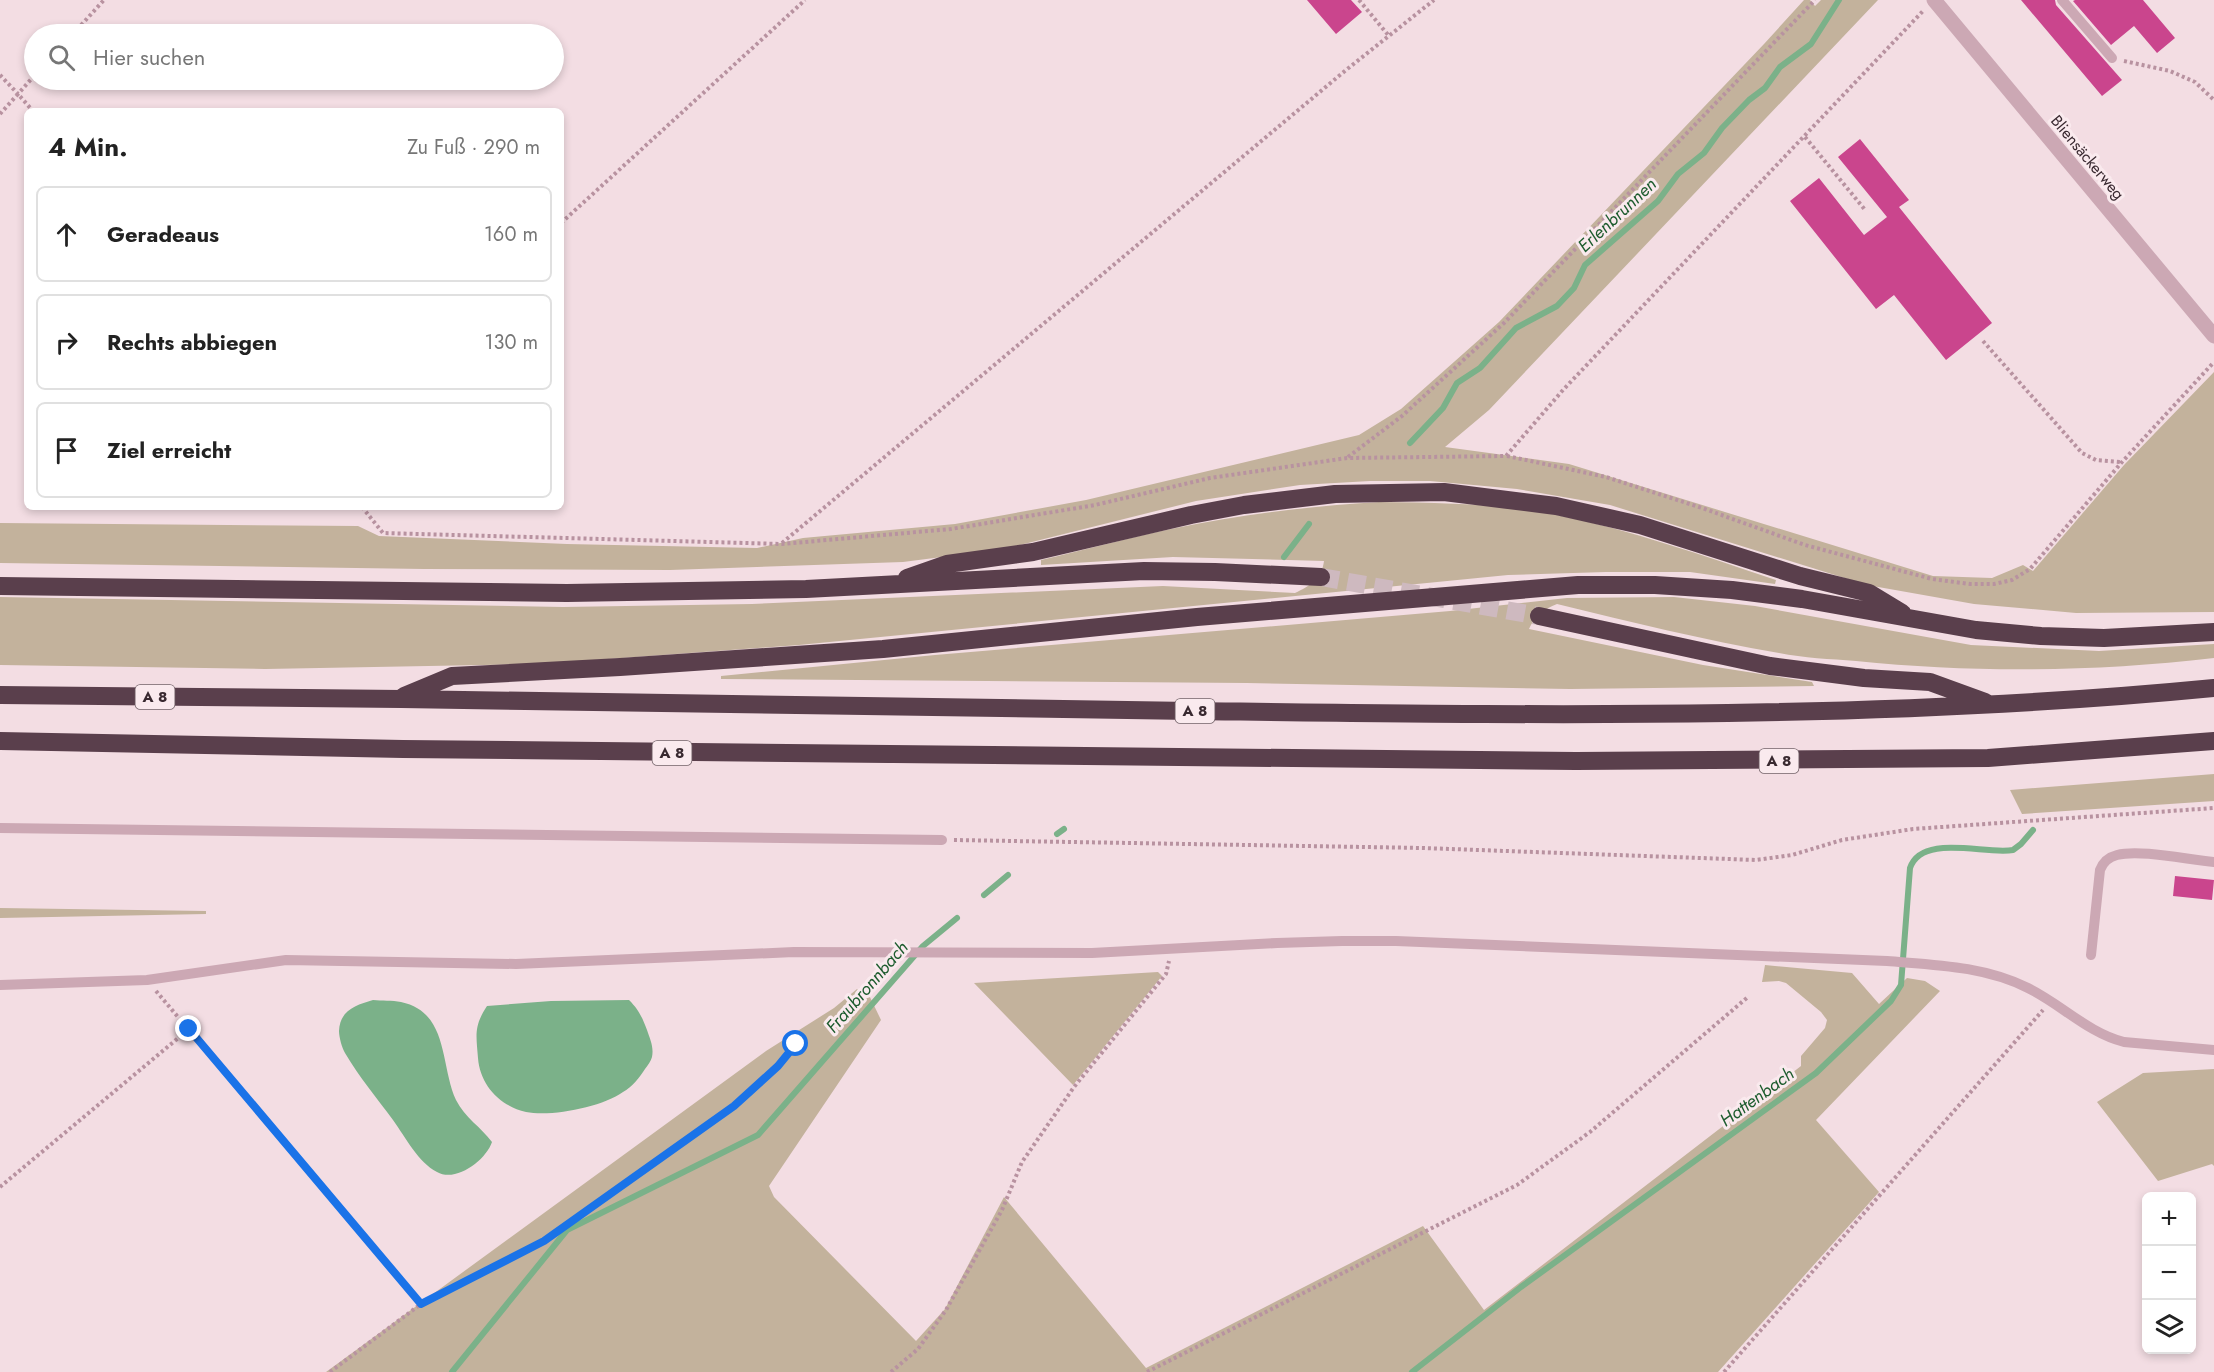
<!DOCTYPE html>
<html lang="de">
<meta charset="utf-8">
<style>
body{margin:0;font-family:Jost,sans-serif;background:#f2f2f2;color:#222}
.controls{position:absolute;right:18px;bottom:18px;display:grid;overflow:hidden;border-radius:9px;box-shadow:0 3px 9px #0003}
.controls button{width:54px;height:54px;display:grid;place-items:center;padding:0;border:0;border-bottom:2px solid #e0e0e0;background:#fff;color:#222;font:30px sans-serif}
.stop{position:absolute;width:18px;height:18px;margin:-14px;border:4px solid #1a73e8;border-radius:50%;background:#fff}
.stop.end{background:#1a73e8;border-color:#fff;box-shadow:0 2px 6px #0008}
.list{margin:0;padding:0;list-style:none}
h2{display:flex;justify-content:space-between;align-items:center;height:78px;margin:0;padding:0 24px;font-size:26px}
h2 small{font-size:20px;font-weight:400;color:#767676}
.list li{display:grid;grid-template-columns:39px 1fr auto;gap:18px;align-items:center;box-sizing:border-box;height:96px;margin:0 12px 12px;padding:0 12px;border:2px solid #e0e0e0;border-radius:9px}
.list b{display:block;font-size:22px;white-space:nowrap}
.list em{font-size:20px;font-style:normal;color:#767676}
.icon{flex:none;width:33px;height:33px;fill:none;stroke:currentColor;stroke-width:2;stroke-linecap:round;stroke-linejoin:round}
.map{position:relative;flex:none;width:2214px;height:1372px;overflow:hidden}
.search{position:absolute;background:#fff;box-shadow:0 3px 9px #0003;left:24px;top:24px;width:540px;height:66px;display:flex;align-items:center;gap:15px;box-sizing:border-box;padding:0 21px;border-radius:33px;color:#767676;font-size:22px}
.panel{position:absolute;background:#fff;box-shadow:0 3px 9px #0003;left:24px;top:108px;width:540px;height:402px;border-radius:9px}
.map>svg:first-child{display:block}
.green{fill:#c3b29c}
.water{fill:#7bb189}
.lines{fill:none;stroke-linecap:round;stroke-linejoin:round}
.stream{stroke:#7bb189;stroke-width:6}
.building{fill:#ca458d}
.motorway-tunnel{stroke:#ceb9bf;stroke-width:18;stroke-dasharray:18 9;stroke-linecap:butt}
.path{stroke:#b892a0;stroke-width:4;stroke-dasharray:3 3;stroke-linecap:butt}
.service{stroke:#cca8b4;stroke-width:10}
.minor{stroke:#cca8b4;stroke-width:15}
.motorway{stroke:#5a3f4c;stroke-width:18}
.route{stroke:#1a73e8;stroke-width:8}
.labels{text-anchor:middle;stroke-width:6;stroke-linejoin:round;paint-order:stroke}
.shield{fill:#faeaee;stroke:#736369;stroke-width:1.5}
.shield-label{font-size:15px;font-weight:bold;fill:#392930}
.street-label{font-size:16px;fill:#392930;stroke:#faeaee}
.water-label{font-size:18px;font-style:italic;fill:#1d5c2e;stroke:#faeaee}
</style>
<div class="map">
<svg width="2214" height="1372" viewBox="0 0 2214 1372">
<rect width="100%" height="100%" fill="#f3dde3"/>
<path class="green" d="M1804 0H1810L1815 6 1821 0H1878L1489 410 1445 447 1569 464 1933 576 1992 578 2023 565 2033 571 2124 465 2214 372V612L2076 613 1974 604 1867 585 1610 505 1517 489 1430 481H1370L1300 485 1196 501 1004 549 903 562 670 570 424 569 0 563V523L358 526 379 536 567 544 757 548 803 538 955 524 1086 500 1359 435 1401 409 1499 322 1764 44Z
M1379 502C1439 503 1499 503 1557 515 1631 530 1704 556 1776 580L1775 584 1690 572H1606L1508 575 799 645 541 664 265 669 0 665V597L563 607 752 604 1163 586 1295 593C1310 586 1322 578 1324 561L1173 557 1041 565V560C1084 550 1127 538 1171 529 1240 515 1309 506 1379 502Z
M1674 597 1755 606 1971 645 2099 651 2214 644V658C2094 672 1975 673 1856 661 1830 659 1804 658 1779 653 1704 640 1631 622 1557 604 1544 609 1534 617 1529 629L1703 665 1812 682 1814 686 1570 689 1247 683 721 679V676L935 655 1450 611 1567 598Z
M2214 774V801L2022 814 2010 790Z
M0 908 206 911V914L0 918Z
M1765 965 1852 973 1879 1004 1907 978 1925 981 1940 991 1816 1120 1879 1192 1718 1372H326L766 1051 834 1008 857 989 868 993 881 1020 769 1186 774 1197 916 1341 945 1309 1004 1197 1146 1368 1423 1226 1484 1310 1801 1066V1056L1825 1028 1827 1020 1821 1012 1786 983 1779 981 1762 982Z
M1158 972 1162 976 1073 1085 974 983Z
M2214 1069V1166L2212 1164 2158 1181 2097 1102 2143 1073Z"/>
<path class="water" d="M373 1000C382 1001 392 1000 401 1002 449 1012 440 1065 456 1100 465 1118 481 1127 492 1142 486 1160 456 1183 437 1172 418 1162 406 1138 393 1120 377 1098 359 1077 345 1053 342 1048 339 1037 339 1031 340 1010 356 1005 373 1000Z
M629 1000C639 1010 642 1017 647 1030 650 1039 654 1047 652 1057 651 1061 648 1065 645 1069 640 1077 632 1087 623 1092 602 1107 552 1117 526 1112 500 1106 480 1085 478 1058 476 1034 474 1026 487 1006L551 1001Z"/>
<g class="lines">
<path class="stream" d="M1410 443 1443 408 1457 383 1480 368 1516 328 1557 306 1574 288 1585 265 1658 201 1678 174 1704 153 1722 128 1749 100 1765 88 1780 67 1811 44 1839 0
M1284 557 1309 524
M1057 834 1064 829
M984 895 1008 875
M452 1372 567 1230 758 1135 923 946 957 918
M1412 1372 1521 1287 1816 1073 1891 1001 1901 985 1910 868C1922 833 1985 855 2013 850L2021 844 2033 830"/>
</g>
<path class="building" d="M1307 0H1351L1362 12 1336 34Z
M2021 0H2055L2056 5 2122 80 2102 96Z
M2075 0H2143L2175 38 2157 53 2134 26 2111 45 2073 1Z
M1860 139 1909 200 1899 207 1992 323 1946 360 1894 295 1876 309 1790 201 1819 178 1864 235 1887 217 1838 157Z
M2175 876 2214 880 2212 900 2173 896Z"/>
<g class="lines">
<path class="motorway-tunnel" d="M1321 577 1539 616"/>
<path class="path" d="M1359 0 1389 36
M73 34 104 0
M2124 61 2170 71 2195 82 2214 100
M0 75 18 94 34 76
M0 114 18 94 33 111
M1805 137 1866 211
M561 223 805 0
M1983 341 2082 453 2096 460 2121 462
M1507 456 1606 477 1702 508 1805 545 1932 579 1970 584H1994L2012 580 2030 569 2122 462 2214 362
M1348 457 1402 416 1504 323 1815 0
M362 507 383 533 782 544 951 529 1095 505 1210 478 1347 458 1506 456 1563 390 1923 11
M782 543 1346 70 1434 0
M954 840 1423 848 1756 860 1792 855 1842 840 1913 829 2214 808
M156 991 421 1304
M0 1187 189 1029
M330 1372 421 1304 544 1241 734 1106 778 1066 796 1044
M891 1372 918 1349 946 1310 1002 1210 1022 1162 1074 1087 1166 974 1169 961
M1147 1372 1517 1185 1590 1132 1749 996
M1724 1372 2043 1010"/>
<path class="service" d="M2062 0 2112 58
M0 828 942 840
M2091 955 2100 870C2103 862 2109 857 2117 855 2140 849 2189 860 2214 862
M0 985 147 980 286 960 516 964 794 952 1092 953 1277 943 1342 941H1396L1887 961C1935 965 1984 966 2028 988 2061 1004 2088 1033 2124 1042L2214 1050"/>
<path class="minor" d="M1934 0 2214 336"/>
<path class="motorway" d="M907 578 947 564 1033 552 1191 515 1244 505 1335 494 1444 492 1556 506 1640 525 1800 576 1869 593 1902 613
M0 586 567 593 806 589 1144 571 1215 572 1321 577
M1539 616 1770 666 1864 678 1930 682 1985 702
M0 695C134 697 267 697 401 699 664 702 927 708 1191 711 1532 715 1874 721 2214 688
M404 696 452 676 620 667 883 649 1197 617 1578 585H1655L1732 590 1802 599 1976 630 2041 636 2104 638 2214 632
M0 741 403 749 1576 761 1988 758 2214 741"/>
</g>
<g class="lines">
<path class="route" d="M189 1029 421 1304 544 1241 734 1106 778 1066 796 1044"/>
</g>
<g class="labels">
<g class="shield">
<rect x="135.5" y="685" width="39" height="24" rx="4.5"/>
<rect x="1175.5" y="699" width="39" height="24" rx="4.5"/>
<rect x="652.5" y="741" width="39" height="24" rx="4.5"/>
<rect x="1759.5" y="749" width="39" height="24" rx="4.5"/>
</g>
<g class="shield-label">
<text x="155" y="702">A 8</text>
<text x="1195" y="716">A 8</text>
<text x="672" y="758">A 8</text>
<text x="1779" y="766">A 8</text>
</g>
<g class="street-label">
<text transform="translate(2088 157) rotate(50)" y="6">Bliensäckerweg</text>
</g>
<g class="water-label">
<text transform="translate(1617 215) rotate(-43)" y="6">Erlenbrunnen</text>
<text transform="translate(867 987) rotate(-49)" y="6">Fraubronnbach</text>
<text transform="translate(1757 1097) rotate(-36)" y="6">Hattenbach</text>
</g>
</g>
</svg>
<div class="controls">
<button>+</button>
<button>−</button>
<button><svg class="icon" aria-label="layers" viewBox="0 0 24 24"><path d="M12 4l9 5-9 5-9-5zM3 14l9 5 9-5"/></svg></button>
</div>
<div class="stop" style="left:796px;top:1044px"></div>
<div class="stop end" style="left:189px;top:1029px"></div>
<div class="search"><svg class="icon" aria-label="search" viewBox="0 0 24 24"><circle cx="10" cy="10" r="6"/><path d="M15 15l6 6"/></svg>Hier suchen</div>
<section class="panel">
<h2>4 Min.<small>Zu Fuß · 290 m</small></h2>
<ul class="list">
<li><svg class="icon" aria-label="ahead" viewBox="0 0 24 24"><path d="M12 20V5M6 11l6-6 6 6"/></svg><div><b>Geradeaus</b></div><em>160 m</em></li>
<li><svg class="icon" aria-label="right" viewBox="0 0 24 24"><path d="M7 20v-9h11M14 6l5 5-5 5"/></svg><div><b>Rechts abbiegen</b></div><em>130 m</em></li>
<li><svg class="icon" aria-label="arrive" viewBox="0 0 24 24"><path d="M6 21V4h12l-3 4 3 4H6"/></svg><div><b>Ziel erreicht</b></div></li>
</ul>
</section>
</div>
